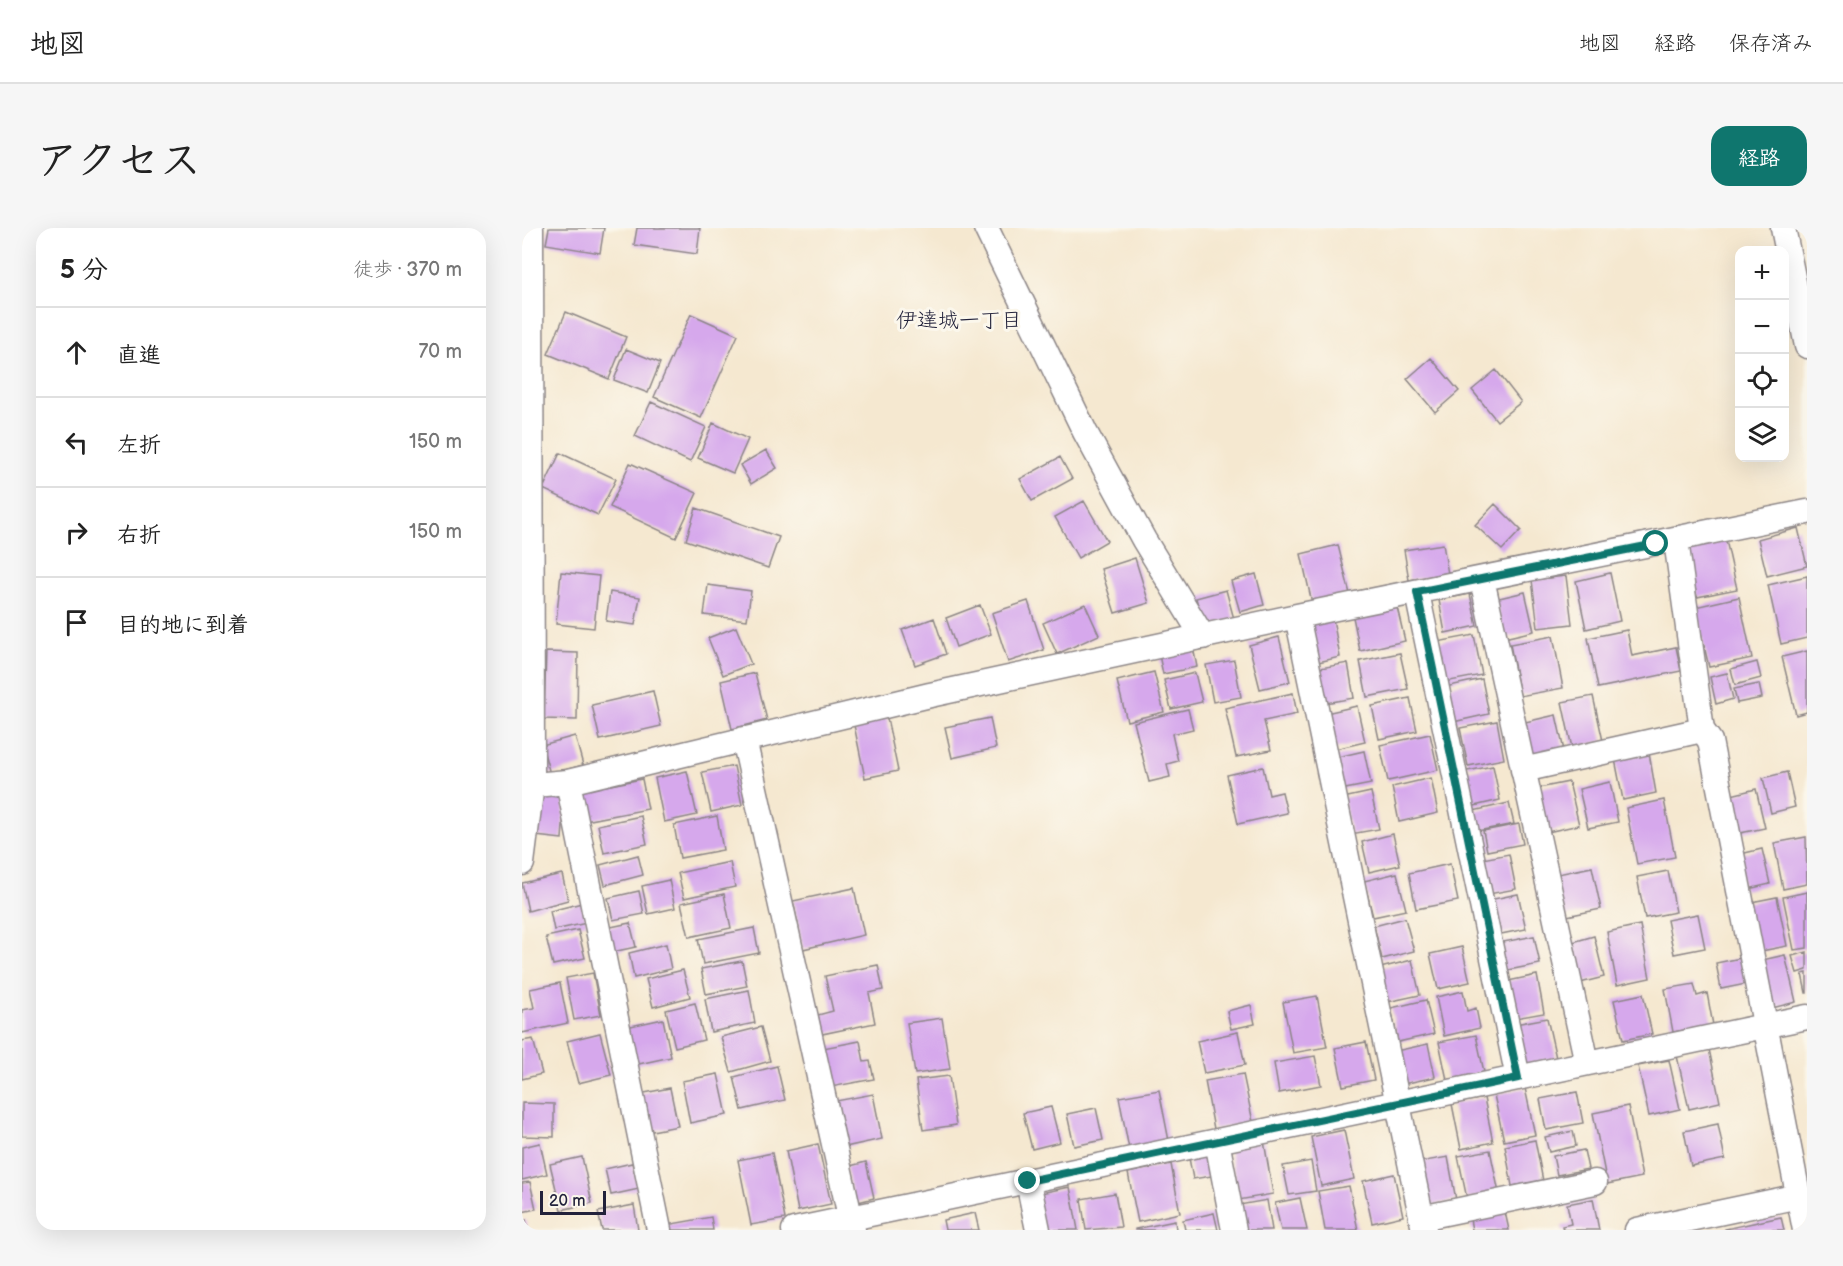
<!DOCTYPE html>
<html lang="ja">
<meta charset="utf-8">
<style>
body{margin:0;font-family:"Balsamiq Sans","Klee One",sans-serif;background:#f6f6f6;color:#222}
.controls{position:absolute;right:18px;top:18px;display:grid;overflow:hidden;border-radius:12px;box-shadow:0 6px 24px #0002}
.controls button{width:54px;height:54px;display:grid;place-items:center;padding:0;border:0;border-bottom:2px solid #e0e0e0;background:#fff;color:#222;font:30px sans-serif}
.scale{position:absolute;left:18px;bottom:15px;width:66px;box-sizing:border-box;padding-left:6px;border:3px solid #22223b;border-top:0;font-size:16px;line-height:21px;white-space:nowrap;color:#22223b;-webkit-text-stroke:4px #fbf7ec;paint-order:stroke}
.stop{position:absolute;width:18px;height:18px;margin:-14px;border:4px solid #0f766e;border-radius:50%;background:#fff}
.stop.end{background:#0f766e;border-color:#fff;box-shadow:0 2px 6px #0008}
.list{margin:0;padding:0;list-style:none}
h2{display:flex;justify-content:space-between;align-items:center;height:78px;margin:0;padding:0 24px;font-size:26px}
h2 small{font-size:20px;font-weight:400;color:#767676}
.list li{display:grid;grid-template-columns:39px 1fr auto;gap:18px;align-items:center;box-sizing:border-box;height:90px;padding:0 24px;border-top:2px solid #e0e0e0}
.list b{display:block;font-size:22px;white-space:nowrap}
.list em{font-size:20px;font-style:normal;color:#767676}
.icon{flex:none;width:33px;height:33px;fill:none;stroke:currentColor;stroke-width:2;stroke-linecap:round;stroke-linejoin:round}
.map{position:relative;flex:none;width:1285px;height:1002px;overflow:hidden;border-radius:18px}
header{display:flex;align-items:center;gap:36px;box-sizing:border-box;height:84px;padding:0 30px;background:#fff;border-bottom:2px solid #e0e0e0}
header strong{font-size:28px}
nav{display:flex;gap:33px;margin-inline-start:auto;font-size:21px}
.intro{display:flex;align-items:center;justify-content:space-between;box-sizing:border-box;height:144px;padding:0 36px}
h1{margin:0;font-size:42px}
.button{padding:15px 27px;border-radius:18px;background:#0f766e;color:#fff;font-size:21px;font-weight:700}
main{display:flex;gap:36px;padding:0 36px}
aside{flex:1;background:#fff;border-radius:18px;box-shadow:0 6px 24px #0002}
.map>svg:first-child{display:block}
.building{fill:#d6a8ec}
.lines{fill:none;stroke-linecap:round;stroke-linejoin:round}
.minor-casing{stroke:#8c8586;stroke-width:27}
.minor{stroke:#fff;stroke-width:24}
.route{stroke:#0f766e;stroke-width:8}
.labels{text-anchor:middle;stroke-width:6;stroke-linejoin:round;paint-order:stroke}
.neighbourhood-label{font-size:21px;fill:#22223b;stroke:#fbf7ec}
</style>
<header>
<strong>地図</strong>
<nav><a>地図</a><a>経路</a><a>保存済み</a></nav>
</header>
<div class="intro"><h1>アクセス</h1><a class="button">経路</a></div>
<main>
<aside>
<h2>5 分<small>徒歩 · 370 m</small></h2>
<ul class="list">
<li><svg class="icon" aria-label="ahead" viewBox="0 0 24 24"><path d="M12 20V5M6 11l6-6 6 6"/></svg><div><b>直進</b></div><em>70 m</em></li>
<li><svg class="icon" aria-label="left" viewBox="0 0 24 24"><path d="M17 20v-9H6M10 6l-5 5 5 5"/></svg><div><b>左折</b></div><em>150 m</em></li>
<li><svg class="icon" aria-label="right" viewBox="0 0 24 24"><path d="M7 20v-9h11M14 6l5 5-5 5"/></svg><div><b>右折</b></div><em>150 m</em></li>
<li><svg class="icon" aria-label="arrive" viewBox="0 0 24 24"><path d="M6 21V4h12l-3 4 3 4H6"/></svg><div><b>目的地に到着</b></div></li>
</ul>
</aside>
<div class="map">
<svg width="1285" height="1002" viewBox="0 0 1285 1002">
<rect width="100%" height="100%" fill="#fbf7ec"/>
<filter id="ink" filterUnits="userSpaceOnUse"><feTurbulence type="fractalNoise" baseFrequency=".0167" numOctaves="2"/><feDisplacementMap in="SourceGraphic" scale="12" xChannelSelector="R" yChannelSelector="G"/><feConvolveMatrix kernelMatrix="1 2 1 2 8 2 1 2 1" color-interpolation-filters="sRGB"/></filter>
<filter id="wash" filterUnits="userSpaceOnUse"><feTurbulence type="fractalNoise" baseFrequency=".008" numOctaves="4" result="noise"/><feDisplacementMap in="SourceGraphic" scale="24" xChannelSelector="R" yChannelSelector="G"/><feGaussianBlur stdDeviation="1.35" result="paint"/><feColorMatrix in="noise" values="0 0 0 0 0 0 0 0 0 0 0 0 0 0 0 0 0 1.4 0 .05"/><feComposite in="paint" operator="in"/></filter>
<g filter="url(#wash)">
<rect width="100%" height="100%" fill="#f5e8d0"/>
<g id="blocks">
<path class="building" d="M27 0H82L78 25 24 16Z
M115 0H178L175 26 112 17Z
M44 84 104 109 87 151 26 126Z
M169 86 216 107 179 190 132 169Z
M104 121 138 135 126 165 92 152Z
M909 130 937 163 913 184 885 151Z
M974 142 999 174 975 193 950 162Z
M129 174 184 199 168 234 113 208Z
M191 195 226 211 211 245 176 230Z
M244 222 255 240 229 256 218 237Z
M38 225 94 251 76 287 21 261Z
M538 229 550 251 510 273 498 251Z
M108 235 175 265 154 310 88 279Z
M562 273 585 313 556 330 533 289Z
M973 276 999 302 980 322 953 297Z
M174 280 257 309 246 340 164 312Z
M1276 300 1285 338 1245 348 1236 311Z
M1204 312 1215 361 1175 369 1165 320Z
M921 316 926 346 887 352 882 322Z
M816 317 828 366 790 375 779 326Z
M613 330 627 375 593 385 579 341Z
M39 344 77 348 72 400 34 396Z
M1088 345 1098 393 1064 401 1054 353Z
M734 346 742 377 718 384 709 353Z
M1044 348 1050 396 1016 400 1010 352Z
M1285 348V410L1259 416 1246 357Z
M186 357 229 363 225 392 182 387Z
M704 362 712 391 682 400 674 370Z
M88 364 118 369 113 397 84 393Z
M1003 364 1012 403 982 410 973 371Z
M948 366 955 398 923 405 917 372Z
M1217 369 1230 430 1187 439 1173 379Z
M506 373 522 422 486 434 470 385Z
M563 376 577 407 535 426 521 395Z
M458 377 469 406 434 419 424 390Z
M875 379 883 413 838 423 831 389Z
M412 390 424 426 393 437 380 402Z
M811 391 818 429 792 435 784 397Z
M214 399 229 436 201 447 186 410Z
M1105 402 1110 428 1154 419 1159 443 1076 460 1066 410Z
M952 407 960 447 923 454 915 414Z
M1031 408 1041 460 998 468 988 416Z
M757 409 768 454 738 461 727 417Z
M671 419 675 439 641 446 637 427Z
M1285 423V484L1274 487 1260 429Z
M24 424 56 425 55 492 22 491Z
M878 425 886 461 845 469 838 433Z
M712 432 719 469 691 474 684 437Z
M1235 434 1239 450 1213 457 1209 441Z
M826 435 832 470 804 475 798 440Z
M632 444 642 484 605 493 595 453Z
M233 445 245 492 210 501 199 453Z
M673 445 680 474 649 481 642 452Z
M1205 445 1211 471 1194 476 1188 449Z
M960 451 967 486 931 494 923 459Z
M1237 456 1240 470 1215 475 1212 461Z
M131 463 139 498 78 512 70 477Z
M771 465 775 486 742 493 749 522 714 529 703 480Z
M1071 468 1081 513 1050 520 1040 474Z
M888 470 895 503 857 511 850 478Z
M835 478 843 514 813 521 804 485Z
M666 481 671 501 650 506 656 533 645 536 648 549 627 554 612 494Z
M1034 487 1043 527 1007 534 999 495Z
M365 490 376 543 343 550 332 497Z
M468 490 474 520 430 530 423 499Z
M975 493 982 531 946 538 938 500Z
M908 506 916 542 866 553 858 517Z
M53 508 61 537 28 546 20 517Z
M842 523 849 556 818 562 811 530Z
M1127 525 1134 565 1101 572 1093 531Z
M212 538 220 577 189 584 180 544Z
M971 538 978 572 948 579 940 544Z
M741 539 747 567 760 564 765 585 716 596 705 547Z
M165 543 175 587 142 594 133 550Z
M1265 544 1273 579 1249 585 1241 550Z
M909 550 916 585 877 594 870 559Z
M120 551 126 581 63 593 57 563Z
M1047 554 1057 597 1021 605 1012 561Z
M1088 554 1096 594 1066 600 1057 561Z
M1234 561 1243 600 1213 606 1205 568Z
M849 564 857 601 829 606 821 570Z
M18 567 43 570 40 611 14 608Z
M1142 572 1153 629 1115 636 1104 580Z
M987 575 992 596 955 603 951 583Z
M119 588 125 616 82 625 76 597Z
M195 588 201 622 158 630 152 597Z
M997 596 1001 616 965 623 961 603Z
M871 606 878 637 847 644 840 614Z
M1284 609 1285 656 1261 661 1252 615Z
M1240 621 1248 656 1222 662 1214 627Z
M987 626 994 661 967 666 960 631Z
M116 627 121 647 83 657 78 637Z
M208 634 213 659 162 670 156 645Z
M928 636 936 673 894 681 887 645Z
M1070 639 1079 681 1040 689 1031 647Z
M1146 643 1154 684 1123 690 1115 649Z
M875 645 884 682 851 689 842 653Z
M40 646 46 672 6 683 0 655Z
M147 652 153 680 126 686 120 658Z
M332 660 342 707 281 721 271 673Z
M117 663 122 686 91 692 86 670Z
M1285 664V720L1272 722 1261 669Z
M202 666 209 700 167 709 159 675Z
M996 666 1004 701 974 707 967 672Z
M1255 669 1265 718 1234 724 1224 675Z
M60 675 65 695 32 702 28 683Z
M1176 686 1183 720 1152 726 1145 692Z
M883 690 892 723 860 731 852 698Z
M108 695 114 719 90 724 84 700Z
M1118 697 1128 750 1095 757 1085 704Z
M232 700 237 725 181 736 176 711Z
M56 702 63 730 31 737 24 709Z
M1012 708 1018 736 981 743 976 715Z
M1072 708 1082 749 1054 756 1044 716Z
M144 716 149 741 112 750 107 725Z
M940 719 948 754 916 761 908 726Z
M1285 724V742L1275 745 1270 728Z
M1263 727 1274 774 1246 781 1236 733Z
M1219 730 1224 756 1199 761 1194 735Z
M890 732 898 767 865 774 858 740Z
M220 733 225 758 184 766 179 741Z
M356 737 361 762 347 765 353 795 300 806 296 787 311 783 303 748Z
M161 742 168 769 131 779 124 751Z
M71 745 79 787 52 792 44 750Z
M1285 745V765H1284L1280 746Z
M1015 747 1022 785 993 790 986 753Z
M38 755 46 795 0 805V782L12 780 8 761Z
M1172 756 1175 768 1185 765 1191 797 1151 804 1143 761Z
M227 762 233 795 189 804 183 771Z
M941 763 945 783 954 780 958 800 922 808 914 769Z
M1121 766 1130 806 1101 812 1092 772Z
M795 768 805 819 771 825 761 774Z
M904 772 912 806 876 814 869 780Z
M173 775 182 812 153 819 144 782Z
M729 777 733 796 709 801 705 783Z
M420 790 428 841 393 846 385 795Z
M1025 790 1034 830 1001 837 993 796Z
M141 791 149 829 112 837 104 799Z
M239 799 248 833 209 844 199 809Z
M716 804 723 837 682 845 675 813Z
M78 805 89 847 56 855 45 813Z
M954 807 962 844 925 852 917 814Z
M11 811 20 846 0 851V813Z
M338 813 342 834 348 833 352 851 309 859 301 820Z
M844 814 852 852 821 858 813 820Z
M906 816 913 849 881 856 874 823Z
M1187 821 1198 874 1167 881 1155 828Z
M793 828 799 857 757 865 752 835Z
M1147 832 1158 881 1127 888 1116 838Z
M255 838 263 872 220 882 212 849Z
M196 846 205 887 168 895 160 853Z
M721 846 731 894 692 901 683 853Z
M427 848 434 897 401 902 394 852Z
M148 860 156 898 125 904 117 866Z
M1003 860 1013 907 982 913 972 867Z
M637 862 647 913 607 921 597 869Z
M1055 864 1061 895 1024 902 1018 871Z
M351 866 360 911 323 919 314 873Z
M962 870 971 914 939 921 930 876Z
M0 875 32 876V909L0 908Z
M1106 878 1120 949 1085 956 1071 885Z
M529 879 538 914 510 921 501 885Z
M574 880 581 912 552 918 545 886Z
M1196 896 1203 931 1169 938 1162 903Z
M822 902 832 951 799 958 789 909Z
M1051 903 1054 918 1027 924 1023 909Z
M1013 912 1021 953 990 958 983 918Z
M742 913 751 966 717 972 707 920Z
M18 915 25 946 0 952V919Z
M296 916 309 976 276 983 264 923Z
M968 922 977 965 945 971 936 928Z
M1062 922 1066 941 1035 947 1031 928Z
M250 925 263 991 229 997 216 932Z
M686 926 690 948 671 951 667 930Z
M60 929 70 975 39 982 28 936Z
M926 929 934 972 905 978 897 934Z
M789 933 794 963 767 967 761 938Z
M344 934 352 970 332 975 324 939Z
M110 935 117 961 89 967 83 941Z
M649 936 658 985 616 994 606 945Z
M872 946 881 988 850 995 841 953Z
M8 954 14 981 0 984V955Z
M827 958 836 1002H803L796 963Z
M548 959 556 1002H521L514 966Z
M593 965 599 999 564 1002 559 971Z
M778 970 785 1002H759L753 975Z
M1071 971 1077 1002H1041L1040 998 1049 996 1045 976Z
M745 972 750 1002H722L717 977Z
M112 977 116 1002H80L76 984Z
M983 984 987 1002H950L948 991Z
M453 985 457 1002H423L421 992Z
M692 985 696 1002H663L661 992Z
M189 989 191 1002H145L144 997Z
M1259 989 1262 1002H1203V1001Z
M4 992 6 1002H0V993Z
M653 993 654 1002H613V1001Z"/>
</g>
</g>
<g filter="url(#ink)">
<use href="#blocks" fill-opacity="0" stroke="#8c8586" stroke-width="1.5"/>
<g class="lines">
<defs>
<path id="minor" d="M464 0 563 204 622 312 681 409
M1261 0 1285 118
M1154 312 1180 502
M960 351 1065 835
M895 365 996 850
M775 388 902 1002
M222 511 331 1002
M1001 542 1180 502 1188 513 1283 1002
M46 554 137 1002
M0 558 46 554 408 467 775 388 1285 284
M0 635 10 556 9 0
M695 913 712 1002
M506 953 516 1002
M899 990 1073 954
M272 1002 1285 789
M1115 1002 1277 968"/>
</defs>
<use href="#minor" class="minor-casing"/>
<use href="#minor" class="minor"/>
</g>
</g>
<g class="lines" filter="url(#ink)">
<path class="route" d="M506 953 996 850 895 364 1134 316"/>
</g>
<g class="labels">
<g class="neighbourhood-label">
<text x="437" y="99">伊達城一丁目</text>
</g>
</g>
</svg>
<div class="controls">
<button>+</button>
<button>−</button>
<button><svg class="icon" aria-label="locate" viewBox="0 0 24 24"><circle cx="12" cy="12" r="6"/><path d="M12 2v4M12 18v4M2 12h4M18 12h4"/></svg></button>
<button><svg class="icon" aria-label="layers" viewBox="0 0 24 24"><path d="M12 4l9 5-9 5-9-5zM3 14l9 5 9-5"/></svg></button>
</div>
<div class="scale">20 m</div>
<div class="stop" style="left:1134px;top:316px"></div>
<div class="stop end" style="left:506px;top:953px"></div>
</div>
</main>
